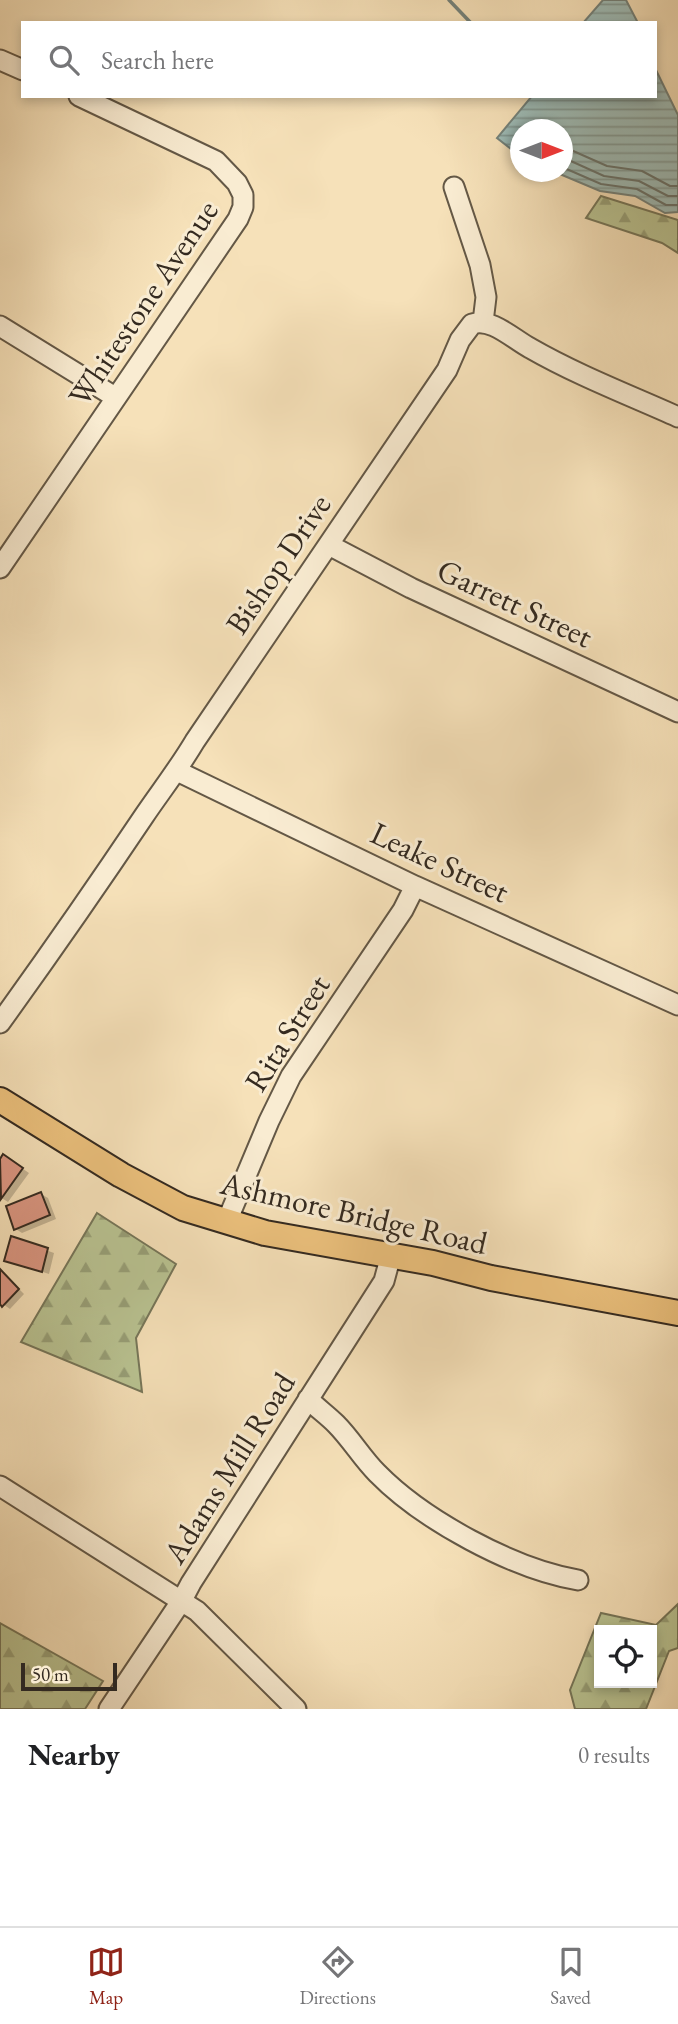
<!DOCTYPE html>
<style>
body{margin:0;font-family:"EB Garamond",serif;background:#f2f2f2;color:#202124}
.controls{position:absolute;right:21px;bottom:21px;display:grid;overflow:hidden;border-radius:0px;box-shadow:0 4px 10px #0003}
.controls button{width:63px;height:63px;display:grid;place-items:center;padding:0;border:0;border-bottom:2px solid #e0e0e0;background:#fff;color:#202124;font:35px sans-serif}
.compass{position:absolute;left:510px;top:119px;width:63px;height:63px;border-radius:50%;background:#fff;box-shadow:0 4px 10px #0003;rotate:90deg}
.scale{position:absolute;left:21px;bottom:18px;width:96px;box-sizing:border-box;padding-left:7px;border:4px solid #342a20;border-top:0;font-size:19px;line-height:24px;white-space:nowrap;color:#342a20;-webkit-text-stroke:5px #f9ecd2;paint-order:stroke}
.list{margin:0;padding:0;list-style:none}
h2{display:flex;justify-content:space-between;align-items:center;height:91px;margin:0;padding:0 28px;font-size:30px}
h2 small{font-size:23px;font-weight:400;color:#757577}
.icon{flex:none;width:38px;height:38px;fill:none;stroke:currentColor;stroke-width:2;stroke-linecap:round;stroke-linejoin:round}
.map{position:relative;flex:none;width:678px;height:1709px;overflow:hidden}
.search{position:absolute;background:#fff;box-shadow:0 4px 10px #0003;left:21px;right:21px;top:21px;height:77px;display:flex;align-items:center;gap:18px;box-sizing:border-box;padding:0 24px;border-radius:0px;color:#757577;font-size:26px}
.sheet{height:217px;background:#fff}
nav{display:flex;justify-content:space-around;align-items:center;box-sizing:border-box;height:98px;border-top:2px solid #e0e0e0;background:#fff;font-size:19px;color:#757577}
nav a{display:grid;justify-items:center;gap:4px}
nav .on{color:#8f2418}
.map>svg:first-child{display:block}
.forest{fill:url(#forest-firs);stroke:#767659;stroke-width:2;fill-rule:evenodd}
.water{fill:url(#water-rules);stroke:#74827b;stroke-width:2}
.shadow{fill:#0003}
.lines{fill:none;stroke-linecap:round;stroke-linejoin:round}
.shore{stroke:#69736c;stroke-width:2}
.stream{stroke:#74827b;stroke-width:3.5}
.building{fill:#dc9783;stroke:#342a20;stroke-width:2}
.minor-casing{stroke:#645846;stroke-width:23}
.major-casing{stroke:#342a20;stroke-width:28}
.minor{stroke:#f9ecd2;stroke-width:19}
.major{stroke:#ebc07c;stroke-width:24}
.labels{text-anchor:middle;stroke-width:6;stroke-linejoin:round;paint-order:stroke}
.street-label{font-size:32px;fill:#342a20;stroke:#f9ecd2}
</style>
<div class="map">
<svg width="678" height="1709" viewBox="0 0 678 1709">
<defs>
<pattern id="forest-firs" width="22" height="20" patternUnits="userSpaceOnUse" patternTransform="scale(1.75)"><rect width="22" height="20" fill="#b9c392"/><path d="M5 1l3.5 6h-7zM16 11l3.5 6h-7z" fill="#979f77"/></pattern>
<pattern id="water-rules" width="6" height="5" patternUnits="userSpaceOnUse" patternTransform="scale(1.75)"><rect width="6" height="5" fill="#9ebcb7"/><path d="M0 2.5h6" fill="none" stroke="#829994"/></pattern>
</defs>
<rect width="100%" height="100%" fill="#f6e1b9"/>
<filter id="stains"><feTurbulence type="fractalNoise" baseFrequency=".00286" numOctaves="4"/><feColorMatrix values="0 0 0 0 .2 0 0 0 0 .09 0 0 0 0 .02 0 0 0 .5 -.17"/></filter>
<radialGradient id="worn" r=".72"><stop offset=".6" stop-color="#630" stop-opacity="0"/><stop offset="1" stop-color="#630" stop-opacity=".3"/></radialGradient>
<path class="forest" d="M601 196 678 220V253L662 243 586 218Z
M97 1213 176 1264 136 1338 142 1392 21 1342Z
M678 1604V1648L669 1651 646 1709H575L570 1690 601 1613 656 1625ZM599 1630H652V1683H599Z
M0 1623 103 1681 85 1709H0Z"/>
<path class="water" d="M603 0H626L638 23H583Z
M655 68 678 115V212L665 213 635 196 600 191 555 172H562V130H520V156L497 138 532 96H655Z"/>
<path class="shadow" d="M4 1156 29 1173 8 1202 0 1197V1163Z
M41 1194 48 1198 56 1219 22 1233 16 1229Z
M12 1238 54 1253 49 1274 6 1260Z
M0 1270 24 1294 10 1309 0 1302Z"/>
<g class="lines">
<path class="shore" d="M562 146 607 166 642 171 670 186H678
M562 157 604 176 639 181 668 196H678
M562 167 601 184 637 189 666 205H678"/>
<path class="stream" d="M449 0 471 23"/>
</g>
<path class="building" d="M3 1154 23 1168 1 1199 0 1159Z
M41 1192 50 1215 14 1230 6 1206Z
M11 1236 48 1248 42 1272 4 1261Z
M0 1269 19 1289 2 1307 0 1304Z"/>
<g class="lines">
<defs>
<path id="minor" d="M0 60 23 70
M454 187 480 265 486 297 483 322
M0 326 115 397
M329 545 411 588 678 712
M0 568 238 219 243 207V195L237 183 216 161 79 96
M177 771 415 886 678 1005
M0 1023C49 955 97 886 144 816 161 791 179 768 195 741L447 370 460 340 472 324C491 317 513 339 530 348 577 375 629 395 678 417
M227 1221 269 1121 291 1076 403 910 415 886
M308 1399C317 1408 327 1415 336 1424 351 1439 362 1458 377 1473 423 1520 513 1569 578 1580
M0 1486 197 1611 296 1709
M109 1709 182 1600 191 1583 384 1281 391 1255"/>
<path id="major" d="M0 1100 121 1175 183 1208 265 1233 433 1263 491 1278 678 1313"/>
</defs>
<use href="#minor" class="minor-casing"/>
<use href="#major" class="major-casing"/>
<use href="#minor" class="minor"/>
<use href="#major" class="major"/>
</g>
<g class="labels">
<g class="street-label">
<text transform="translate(143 303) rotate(-56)" y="11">Whitestone Avenue</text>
<text transform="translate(278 564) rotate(-56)" y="11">Bishop Drive</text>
<text transform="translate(515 603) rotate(25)" y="11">Garrett Street</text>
<text transform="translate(440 862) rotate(25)" y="11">Leake Street</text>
<text transform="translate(287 1033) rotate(-58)" y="11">Rita Street</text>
<text transform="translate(354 1213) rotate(13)" y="11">Ashmore Bridge Road</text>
<text transform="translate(229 1468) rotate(-58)" y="11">Adams Mill Road</text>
</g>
</g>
<rect width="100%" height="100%" filter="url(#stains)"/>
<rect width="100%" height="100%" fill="url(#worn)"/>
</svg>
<div class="controls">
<button><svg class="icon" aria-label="locate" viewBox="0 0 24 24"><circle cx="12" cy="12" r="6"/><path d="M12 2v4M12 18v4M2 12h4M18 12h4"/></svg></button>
</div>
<svg class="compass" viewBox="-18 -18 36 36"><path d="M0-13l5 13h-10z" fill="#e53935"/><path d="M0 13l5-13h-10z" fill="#757577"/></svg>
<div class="scale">50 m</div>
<div class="search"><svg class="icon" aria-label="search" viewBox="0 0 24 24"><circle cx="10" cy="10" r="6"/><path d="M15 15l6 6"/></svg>Search here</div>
</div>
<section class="sheet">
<h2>Nearby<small>0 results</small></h2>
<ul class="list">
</ul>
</section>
<nav>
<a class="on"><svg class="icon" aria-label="map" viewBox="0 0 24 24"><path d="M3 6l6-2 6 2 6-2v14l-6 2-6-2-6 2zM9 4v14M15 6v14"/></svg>Map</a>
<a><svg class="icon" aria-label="directions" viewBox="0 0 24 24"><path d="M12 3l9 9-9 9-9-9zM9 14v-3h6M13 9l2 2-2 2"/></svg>Directions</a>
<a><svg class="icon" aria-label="saved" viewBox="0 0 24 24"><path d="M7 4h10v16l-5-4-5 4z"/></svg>Saved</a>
</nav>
